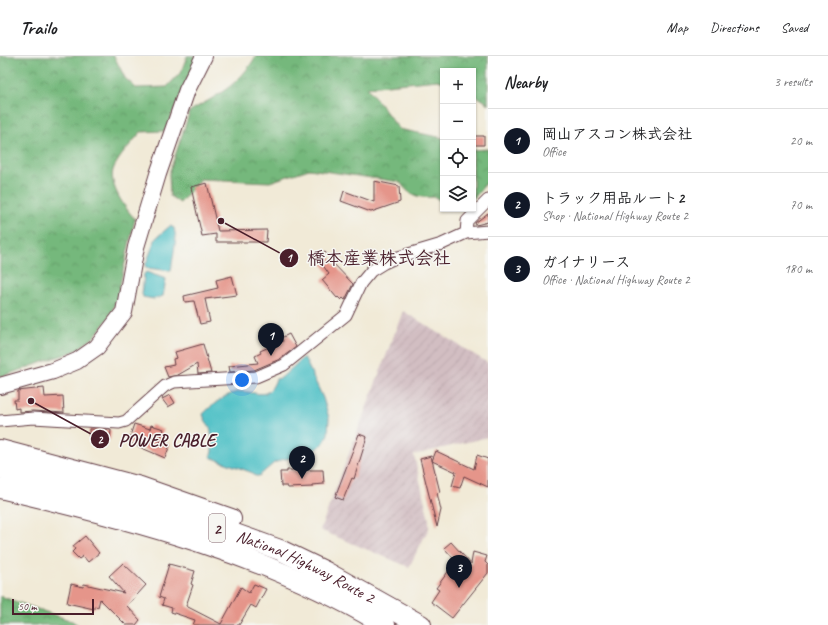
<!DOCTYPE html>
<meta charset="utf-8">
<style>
body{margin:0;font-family:Caveat,"Klee One",sans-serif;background:#f6f6f6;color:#202124}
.controls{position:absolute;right:12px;top:12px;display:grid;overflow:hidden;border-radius:0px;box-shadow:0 1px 3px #0004}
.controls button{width:36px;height:36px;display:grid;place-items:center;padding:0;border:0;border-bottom:1px solid #e0e0e0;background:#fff;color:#202124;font:20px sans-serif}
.scale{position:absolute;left:12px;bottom:10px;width:82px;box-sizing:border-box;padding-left:4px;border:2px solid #4a1f2b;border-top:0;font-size:11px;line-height:14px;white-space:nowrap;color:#4a1f2b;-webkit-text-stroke:3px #f6f6f2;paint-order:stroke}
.you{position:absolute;left:242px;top:324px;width:14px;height:14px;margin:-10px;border:3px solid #fff;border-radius:50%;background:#1a73e8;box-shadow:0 0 0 6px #1a73e833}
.badge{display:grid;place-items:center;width:26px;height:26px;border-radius:50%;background:#111827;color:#fff;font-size:13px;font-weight:700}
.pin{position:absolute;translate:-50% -33px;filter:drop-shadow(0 1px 2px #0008)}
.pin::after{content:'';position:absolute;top:21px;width:14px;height:12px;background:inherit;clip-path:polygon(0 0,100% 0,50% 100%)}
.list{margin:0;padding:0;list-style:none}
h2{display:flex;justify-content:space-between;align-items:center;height:52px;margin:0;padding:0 16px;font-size:17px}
h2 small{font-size:13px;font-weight:400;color:#757577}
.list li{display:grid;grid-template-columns:26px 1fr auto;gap:12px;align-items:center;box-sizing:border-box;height:64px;padding:0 16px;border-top:1px solid #e0e0e0}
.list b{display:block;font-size:15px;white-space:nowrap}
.list p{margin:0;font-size:13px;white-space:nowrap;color:#757577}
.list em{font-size:13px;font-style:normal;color:#757577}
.icon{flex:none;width:22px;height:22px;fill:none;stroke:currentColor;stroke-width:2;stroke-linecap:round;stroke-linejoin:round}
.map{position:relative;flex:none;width:488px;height:569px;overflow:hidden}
header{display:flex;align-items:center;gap:24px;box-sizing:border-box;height:56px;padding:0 20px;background:#fff;border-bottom:1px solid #e0e0e0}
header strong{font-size:19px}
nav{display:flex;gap:22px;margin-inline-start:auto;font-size:14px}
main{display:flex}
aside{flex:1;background:#fff}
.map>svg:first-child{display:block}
.industrial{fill:url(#industrial-furrows)}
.forest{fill:url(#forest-crowns);stroke:#5f6c53}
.water{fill:#54c2c8;stroke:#4f707a}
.building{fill:#e5958a}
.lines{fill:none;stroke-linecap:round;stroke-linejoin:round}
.street-casing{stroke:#633d45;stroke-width:13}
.secondary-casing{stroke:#633d45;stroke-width:18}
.highway-casing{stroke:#633d45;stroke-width:22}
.street{stroke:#fff;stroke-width:11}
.secondary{stroke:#fff;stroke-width:16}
.highway{stroke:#fff;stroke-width:20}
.labels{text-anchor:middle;stroke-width:3;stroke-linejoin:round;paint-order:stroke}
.shield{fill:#f6f6f2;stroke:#7e6067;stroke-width:1}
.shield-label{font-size:16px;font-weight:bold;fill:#4a1f2b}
.street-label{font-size:17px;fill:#4a1f2b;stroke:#f6f6f2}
.leader{fill:none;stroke:#4a1f2b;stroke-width:1.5}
.callout-dot{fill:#4a1f2b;stroke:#f6f6f2;stroke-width:1.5}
.mark-label{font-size:12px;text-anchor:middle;font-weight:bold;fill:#fff}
.callout-label{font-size:18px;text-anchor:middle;font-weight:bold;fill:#4a1f2b;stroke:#f6f6f2;stroke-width:3;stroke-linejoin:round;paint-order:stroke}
</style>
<header>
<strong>Trailo</strong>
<nav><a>Map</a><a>Directions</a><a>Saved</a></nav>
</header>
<main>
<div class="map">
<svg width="488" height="569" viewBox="0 0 488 569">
<defs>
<pattern id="industrial-furrows" width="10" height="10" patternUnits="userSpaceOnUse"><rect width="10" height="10" fill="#d2bec2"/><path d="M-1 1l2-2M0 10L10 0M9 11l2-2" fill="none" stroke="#b6a3a7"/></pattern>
<pattern id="forest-crowns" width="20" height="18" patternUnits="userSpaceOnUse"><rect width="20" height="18" fill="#74b87b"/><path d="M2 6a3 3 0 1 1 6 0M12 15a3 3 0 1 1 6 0" fill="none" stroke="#619565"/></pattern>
</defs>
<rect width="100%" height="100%" fill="#f6f6f2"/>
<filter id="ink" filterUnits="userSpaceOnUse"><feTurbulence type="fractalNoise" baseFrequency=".025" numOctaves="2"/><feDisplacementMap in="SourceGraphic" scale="8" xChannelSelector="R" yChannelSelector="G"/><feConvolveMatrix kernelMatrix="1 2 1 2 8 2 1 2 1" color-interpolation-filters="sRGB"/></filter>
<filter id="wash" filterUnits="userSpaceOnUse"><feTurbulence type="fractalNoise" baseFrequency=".012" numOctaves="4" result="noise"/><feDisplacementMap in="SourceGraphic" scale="16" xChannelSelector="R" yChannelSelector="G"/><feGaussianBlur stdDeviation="0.9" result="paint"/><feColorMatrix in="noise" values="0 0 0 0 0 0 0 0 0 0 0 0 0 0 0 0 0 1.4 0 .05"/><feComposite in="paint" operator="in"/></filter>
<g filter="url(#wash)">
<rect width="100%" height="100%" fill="#f1ead7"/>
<path class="industrial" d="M403 255 488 307V381L414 399 429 464V472L409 511 320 474Z"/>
<path class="forest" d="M0 0H114L125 22 136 32 167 31 181 16 187 0H198L165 75 141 76C134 84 116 104 113 114 109 130 125 152 135 163L116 246 108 263 93 282 75 295 0 321Z
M256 0H488V49L485 45 473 39V15H443V26L438 24 367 31 399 73 443 82V147L435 141C419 142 410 141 400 126L309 113 270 126 200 123 180 147 170 140 169 118 190 55C218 39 239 29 256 0Z
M488 93V125L473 143V94Z
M0 540 72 565 78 569H0Z"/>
<path class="water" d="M170 170 174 172 176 182 171 215 147 212 145 210 156 182Z
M146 216 166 223 163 240 154 243 143 241 142 238 144 218Z
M304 301 323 342 329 362 328 378 323 388 304 401 284 403 274 407 259 420H255L253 417 210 401C214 395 212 380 210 372 208 367 204 364 203 358 212 349 224 339 237 336 255 333 267 348 276 323L281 322Z"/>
<g id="blocks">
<path class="building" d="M473 80H484V89H473Z
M374 125 399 130 400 146 371 156 341 145 344 135 374 146Z
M207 127 218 175 267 174 266 186H216V178L202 180 191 131Z
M488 157V166L476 169 475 167Z
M325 196 332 204 331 205 353 228 345 244 343 242 341 244 338 241 337 242 322 224 329 218 317 201Z
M232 220 237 239 205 243 210 266 200 268 194 245 185 246 184 240 218 232 216 224Z
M289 278 296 291 280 303 254 314 230 316 229 310 258 307 255 300 261 297 260 295 283 285 281 282Z
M203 288 211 317 198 318 197 308 178 319 168 321 164 311 174 309 173 303 177 302 175 296Z
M44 332 45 341 63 340 64 357 33 355 19 356V352L15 353 14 344H18V335Z
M170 339 175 347 168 351 162 343Z
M134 368 150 373 151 369 164 373 159 385 170 389 165 402 128 386Z
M89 373 111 374 110 384 89 381Z
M359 378 367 381 354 423 352 422 343 444 335 441Z
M436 395 474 413 477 399 488 403V431L464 420 460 432 452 430 456 416 432 405Z
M431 400 440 436 437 437 441 454 437 471 420 403Z
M287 414H323L324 428 312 429V431L288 432 287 430H281L280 416H287Z
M85 480 99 497 88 506 83 500 79 503 72 496 75 493 73 490Z
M451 486 471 508 473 496 487 500 485 506 488 509V517L452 562 431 546 439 534 436 532 456 505 444 492Z
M123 507 146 529 127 550 140 564 136 569H126L100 543 98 551 94 550V553L67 547 71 528 83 531 84 528 124 537 109 520Z
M169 508 195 515 191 528 193 529 186 550 221 568 241 531 249 537 254 528 266 533 256 552 251 549 239 569H193L195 564 171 556 172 552 162 549 164 543 159 541Z"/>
</g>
</g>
<g filter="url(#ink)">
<use href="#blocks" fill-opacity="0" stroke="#633d45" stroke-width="1"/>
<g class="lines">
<defs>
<path id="street" d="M466 177 467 165 488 144
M0 365 33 362 119 367 126 365 165 330 174 326 256 321 284 309 346 259 361 227 371 215 384 207 395 202 442 188 466 177 488 175"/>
<path id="secondary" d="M0 330 53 315 77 305 97 291 124 256 136 191 158 118 187 34 204 0"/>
<g id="highway">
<path d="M0 394 140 431 231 463"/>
<path id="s1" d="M0 412 122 443 221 473 280 494 326 516 421 569"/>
<path d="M0 432C132 463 268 498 385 569"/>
</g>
</defs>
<use href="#street" class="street-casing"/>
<use href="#secondary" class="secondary-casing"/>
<use href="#highway" class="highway-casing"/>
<use href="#street" class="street"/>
<use href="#secondary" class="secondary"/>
<use href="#highway" class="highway"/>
</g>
</g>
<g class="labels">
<rect class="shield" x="209" y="458" width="16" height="28" rx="3"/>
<g class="shield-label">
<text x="217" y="478">2</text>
</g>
<g class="street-label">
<text dy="6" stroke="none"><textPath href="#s1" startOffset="322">National Highway Route 2</textPath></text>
</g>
</g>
<path class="leader" d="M221 165L289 202M31 345L100 383"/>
<g class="callout-dot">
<circle cx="221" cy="165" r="4"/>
<circle cx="31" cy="345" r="4"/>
<circle cx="289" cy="202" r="10"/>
<circle cx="100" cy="383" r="10"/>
</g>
<g class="mark-label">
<text x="289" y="206">1</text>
<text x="100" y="388">2</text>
</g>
<g class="callout-label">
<text x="379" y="208">橋本産業株式会社</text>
<text x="167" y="390">POWER CABLE</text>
</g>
</svg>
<div class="controls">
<button>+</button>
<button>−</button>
<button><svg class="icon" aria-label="locate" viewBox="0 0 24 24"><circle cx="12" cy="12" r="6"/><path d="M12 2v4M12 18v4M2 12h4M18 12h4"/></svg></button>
<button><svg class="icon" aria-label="layers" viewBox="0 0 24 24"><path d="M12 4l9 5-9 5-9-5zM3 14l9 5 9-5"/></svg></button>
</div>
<div class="scale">50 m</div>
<div class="you"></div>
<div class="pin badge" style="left:271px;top:300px">1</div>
<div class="pin badge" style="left:302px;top:423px">2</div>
<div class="pin badge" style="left:459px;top:532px">3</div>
</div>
<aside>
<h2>Nearby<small>3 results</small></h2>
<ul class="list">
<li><span class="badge">1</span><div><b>岡山アスコン株式会社</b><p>Office</p></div><em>20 m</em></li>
<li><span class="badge">2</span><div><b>トラック用品ルート2</b><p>Shop · National Highway Route 2</p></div><em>70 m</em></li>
<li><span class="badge">3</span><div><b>ガイナリース</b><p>Office · National Highway Route 2</p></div><em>180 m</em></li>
</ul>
</aside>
</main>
